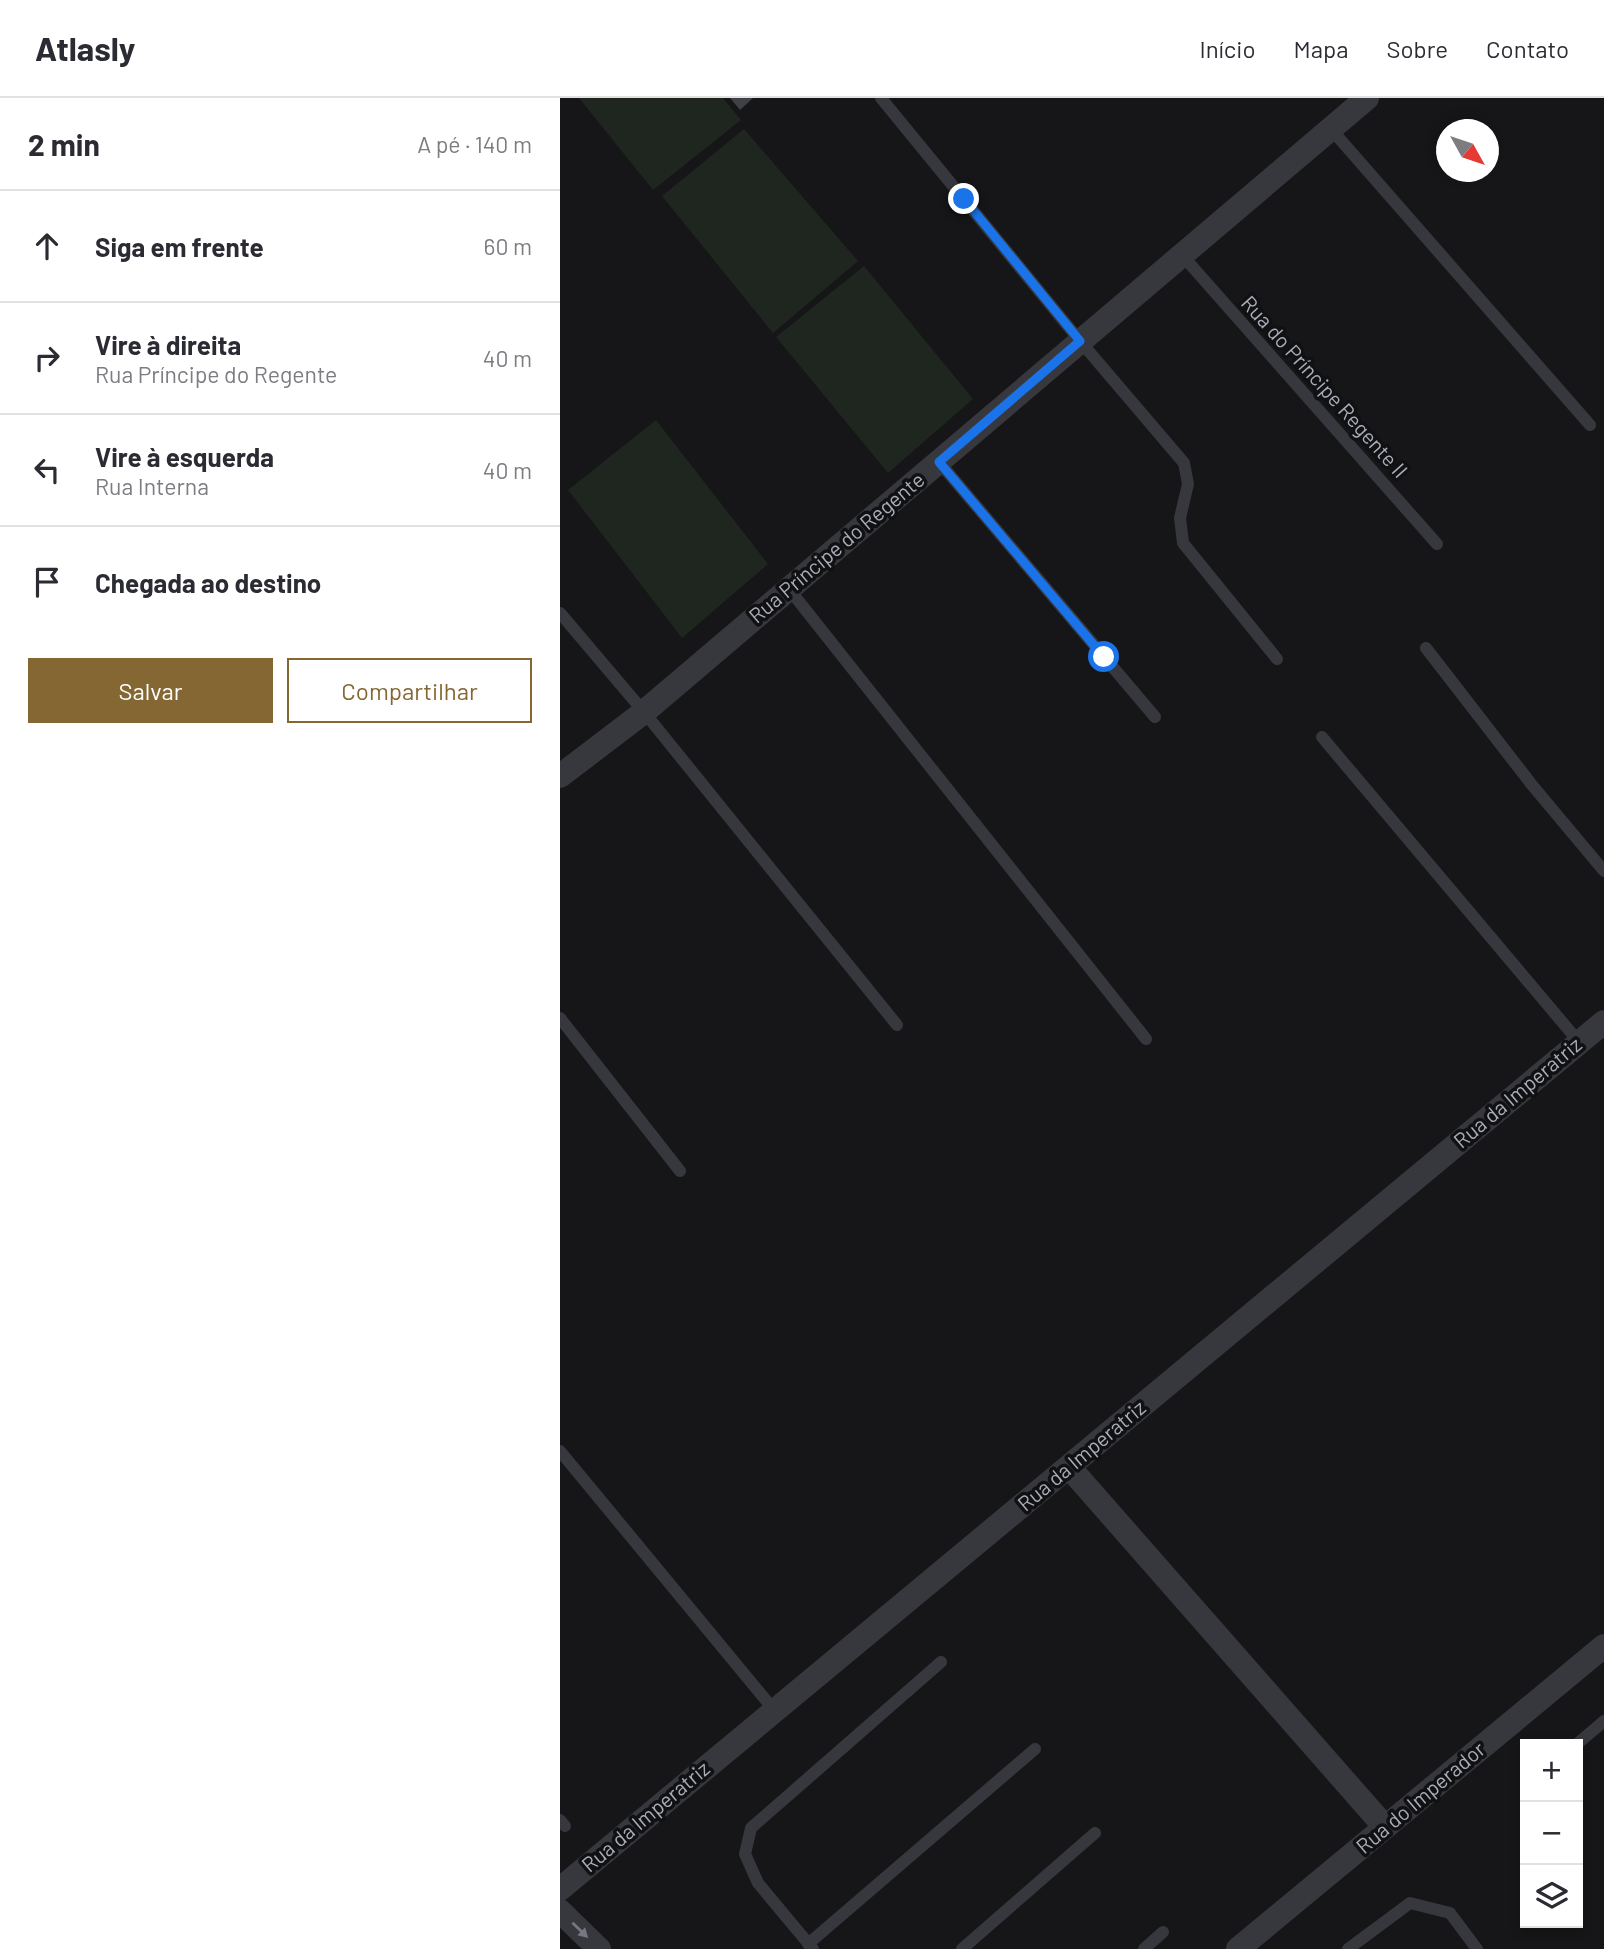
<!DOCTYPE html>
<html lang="pt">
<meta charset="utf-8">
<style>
body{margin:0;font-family:Barlow,sans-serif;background:#f2f2f3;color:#2b2b33}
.controls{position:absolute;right:21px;bottom:21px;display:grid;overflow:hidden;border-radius:0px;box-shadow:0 4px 10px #0003}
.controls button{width:63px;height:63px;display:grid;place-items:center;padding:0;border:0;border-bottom:2px solid #e1e1e2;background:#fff;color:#2b2b33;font:35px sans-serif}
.compass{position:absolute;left:876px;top:21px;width:63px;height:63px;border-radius:50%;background:#fff;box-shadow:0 4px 10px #0003;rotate:130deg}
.stop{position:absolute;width:21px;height:21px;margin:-16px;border:5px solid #1a73e8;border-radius:50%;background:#fff}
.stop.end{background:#1a73e8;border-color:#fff;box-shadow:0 2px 7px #0008}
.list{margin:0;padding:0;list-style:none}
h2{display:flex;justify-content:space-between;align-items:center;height:91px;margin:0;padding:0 28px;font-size:30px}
h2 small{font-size:23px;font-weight:400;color:#7c7c81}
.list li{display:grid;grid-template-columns:46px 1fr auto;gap:21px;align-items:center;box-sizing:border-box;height:112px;padding:0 28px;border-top:2px solid #e1e1e2}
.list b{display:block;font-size:26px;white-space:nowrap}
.list p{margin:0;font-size:23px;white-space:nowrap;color:#7c7c81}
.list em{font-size:23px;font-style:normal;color:#7c7c81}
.actions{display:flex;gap:14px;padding:21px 28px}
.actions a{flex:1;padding:16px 0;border:2px solid #856733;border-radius:0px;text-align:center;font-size:24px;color:#856733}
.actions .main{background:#856733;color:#fff}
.icon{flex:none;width:38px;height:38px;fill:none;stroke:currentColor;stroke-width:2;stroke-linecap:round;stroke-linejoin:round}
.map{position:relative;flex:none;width:1044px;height:1851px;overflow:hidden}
header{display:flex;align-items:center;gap:42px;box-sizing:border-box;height:98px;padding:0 35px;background:#fff;border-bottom:2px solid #e1e1e2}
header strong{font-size:33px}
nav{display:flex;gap:38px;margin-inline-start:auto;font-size:24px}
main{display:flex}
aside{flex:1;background:#fff}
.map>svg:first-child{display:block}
.green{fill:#1e261f}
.building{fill:#404145}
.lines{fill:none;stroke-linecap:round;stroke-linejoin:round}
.lane{stroke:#37383d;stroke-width:12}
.street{stroke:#37383d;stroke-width:24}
.oneway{fill:#757881}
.route{stroke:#1a73e8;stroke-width:9}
.labels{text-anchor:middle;stroke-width:7;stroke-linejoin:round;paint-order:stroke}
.street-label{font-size:21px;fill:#a8adb8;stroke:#111113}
</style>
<header>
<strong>Atlasly</strong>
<nav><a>Início</a><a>Mapa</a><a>Sobre</a><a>Contato</a></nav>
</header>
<main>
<aside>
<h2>2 min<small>A pé · 140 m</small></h2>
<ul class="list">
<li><svg class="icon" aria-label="ahead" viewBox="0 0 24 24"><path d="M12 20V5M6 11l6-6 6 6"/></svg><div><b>Siga em frente</b></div><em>60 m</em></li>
<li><svg class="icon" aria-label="right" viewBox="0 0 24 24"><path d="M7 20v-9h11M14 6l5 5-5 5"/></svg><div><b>Vire à direita</b><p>Rua Príncipe do Regente</p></div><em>40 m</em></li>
<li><svg class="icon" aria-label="left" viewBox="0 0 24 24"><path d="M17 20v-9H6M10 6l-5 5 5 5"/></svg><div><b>Vire à esquerda</b><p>Rua Interna</p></div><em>40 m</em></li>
<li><svg class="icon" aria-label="arrive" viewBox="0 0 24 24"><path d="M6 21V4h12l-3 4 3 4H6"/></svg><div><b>Chegada ao destino</b></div></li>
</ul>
<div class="actions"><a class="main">Salvar</a><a>Compartilhar</a></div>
</aside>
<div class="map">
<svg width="1044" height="1851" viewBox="0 0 1044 1851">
<rect width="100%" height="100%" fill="#161618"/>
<path class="green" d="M19 0H163L181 22 93 92Z
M184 31 298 163 213 235 102 98Z
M304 168 413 301 328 375 216 239Z
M96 322 208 466 122 540 8 392Z"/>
<path class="building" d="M170 0H193L180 12Z"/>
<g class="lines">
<path class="lane" d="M321 0 520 243 624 365 628 386 620 420 623 445 717 561
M771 31 1030 327
M622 157 877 446
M379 364 595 619
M229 491 586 941
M0 515 84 614 337 927
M866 550 972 687 1044 773
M762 639 1019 944
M0 920 120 1073
M0 1353 214 1612
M1017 1646 1044 1623
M0 1722 5 1728
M248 1846 475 1651
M253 1851 198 1785 185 1756 191 1730 381 1564
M402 1851 535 1735
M584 1851 603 1834
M788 1851 850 1805 890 1815 917 1851"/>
<path class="street" d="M0 678 84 614 807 0
M509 1369 825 1729
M0 1791 1044 924
M0 1813 39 1851
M678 1851 1044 1548"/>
</g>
<defs><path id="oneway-solid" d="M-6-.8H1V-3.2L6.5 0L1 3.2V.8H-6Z" transform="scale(1.75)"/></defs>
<use class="oneway" href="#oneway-solid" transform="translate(20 1832) rotate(44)"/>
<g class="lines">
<path class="route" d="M404 101 520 243 379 364 544 559"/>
</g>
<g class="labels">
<g class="street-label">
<text transform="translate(764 289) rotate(48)" y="7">Rua do Príncipe Regente II</text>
<text transform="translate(277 450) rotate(-40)" y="7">Rua Príncipe do Regente</text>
<text transform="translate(958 995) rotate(-40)" y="7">Rua da Imperatriz</text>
<text transform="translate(522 1358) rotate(-40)" y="7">Rua da Imperatriz</text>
<text transform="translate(861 1700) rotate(-40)" y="7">Rua do Imperador</text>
<text transform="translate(86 1719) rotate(-40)" y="7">Rua da Imperatriz</text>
</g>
</g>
</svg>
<div class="controls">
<button>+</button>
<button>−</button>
<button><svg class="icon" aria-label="layers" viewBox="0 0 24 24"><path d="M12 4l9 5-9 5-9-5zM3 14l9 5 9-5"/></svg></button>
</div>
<svg class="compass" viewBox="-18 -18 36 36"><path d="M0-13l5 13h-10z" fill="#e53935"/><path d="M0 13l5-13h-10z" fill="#7c7c81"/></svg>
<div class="stop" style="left:544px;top:559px"></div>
<div class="stop end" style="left:404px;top:101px"></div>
</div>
</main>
